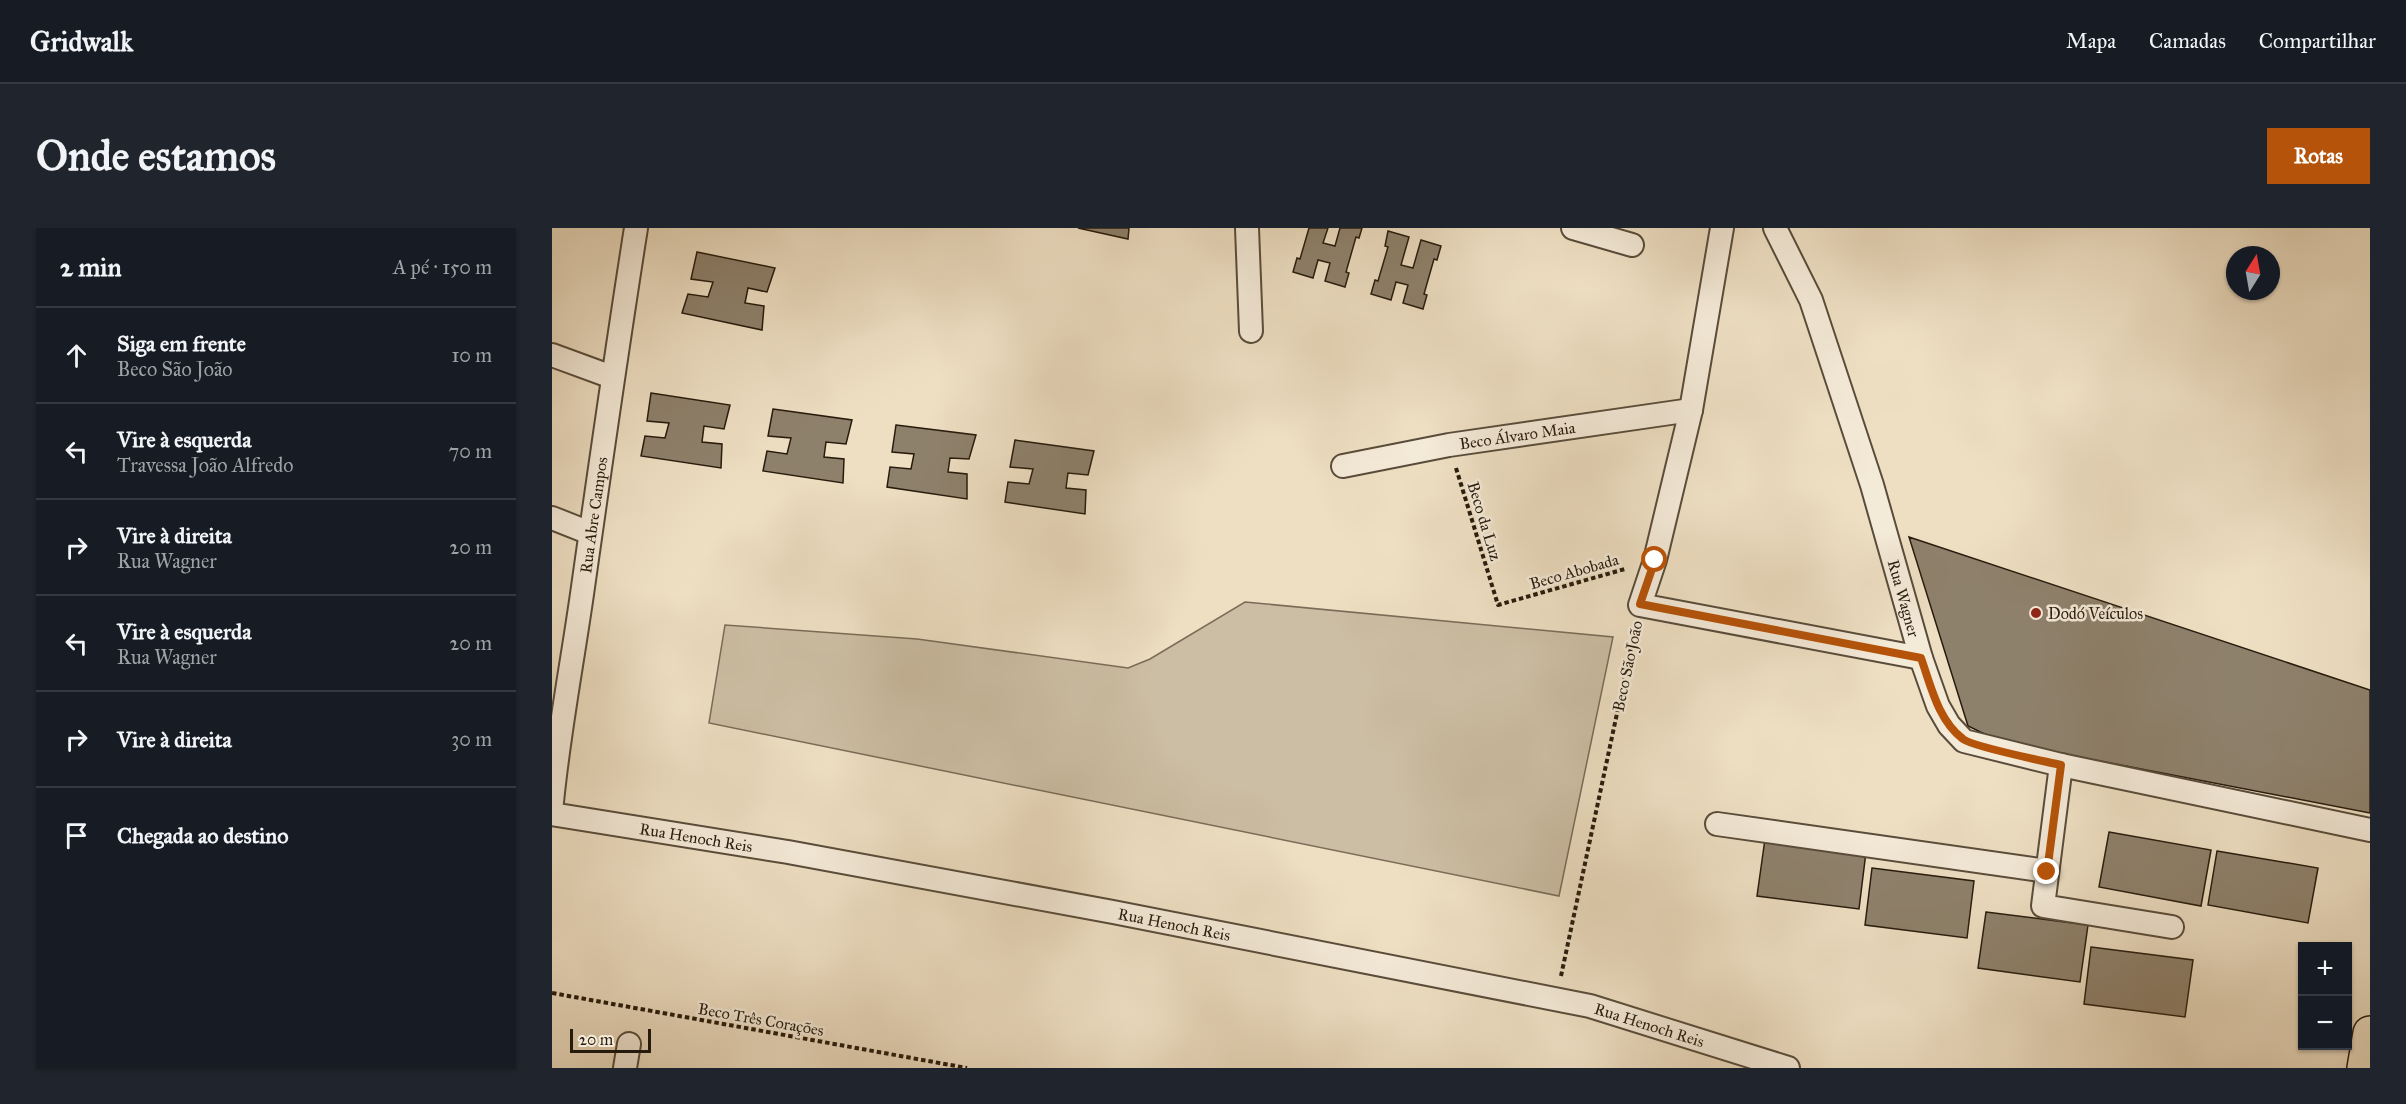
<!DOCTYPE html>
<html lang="pt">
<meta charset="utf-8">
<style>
body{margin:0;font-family:"IM FELL Great Primer",serif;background:#20242c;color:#f1f3f6}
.controls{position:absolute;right:18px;bottom:18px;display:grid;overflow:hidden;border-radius:0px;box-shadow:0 2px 4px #0004}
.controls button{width:54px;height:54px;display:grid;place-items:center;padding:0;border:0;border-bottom:2px solid #363941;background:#171b24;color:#f1f3f6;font:30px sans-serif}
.compass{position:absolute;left:1674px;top:18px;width:54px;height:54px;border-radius:50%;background:#171b24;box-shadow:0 2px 4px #0004;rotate:11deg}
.scale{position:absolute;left:18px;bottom:15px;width:81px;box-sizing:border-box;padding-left:6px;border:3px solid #271b0d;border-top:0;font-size:16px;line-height:21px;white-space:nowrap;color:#271b0d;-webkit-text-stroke:4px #f4ead8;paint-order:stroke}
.stop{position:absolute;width:18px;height:18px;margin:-14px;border:4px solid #b45309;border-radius:50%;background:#fff}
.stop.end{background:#b45309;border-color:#fff;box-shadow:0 2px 6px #0008}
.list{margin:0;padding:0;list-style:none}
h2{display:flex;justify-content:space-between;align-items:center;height:78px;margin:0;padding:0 24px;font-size:26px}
h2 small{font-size:20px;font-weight:400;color:#9ea1a6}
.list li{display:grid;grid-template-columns:39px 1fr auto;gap:18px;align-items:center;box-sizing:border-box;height:96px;padding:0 24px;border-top:2px solid #363941}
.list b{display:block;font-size:22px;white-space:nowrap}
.list p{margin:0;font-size:20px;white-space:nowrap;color:#9ea1a6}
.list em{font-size:20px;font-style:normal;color:#9ea1a6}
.icon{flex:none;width:33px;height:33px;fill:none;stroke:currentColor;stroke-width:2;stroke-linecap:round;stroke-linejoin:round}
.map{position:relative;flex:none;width:1818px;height:840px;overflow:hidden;border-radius:0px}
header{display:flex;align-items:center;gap:36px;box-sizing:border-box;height:84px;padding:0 30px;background:#171b24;border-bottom:2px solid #363941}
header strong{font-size:28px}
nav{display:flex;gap:33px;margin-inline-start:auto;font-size:21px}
.intro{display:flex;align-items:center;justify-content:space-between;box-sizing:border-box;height:144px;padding:0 36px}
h1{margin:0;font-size:42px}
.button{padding:15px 27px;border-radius:0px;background:#b45309;color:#fff;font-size:21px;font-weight:700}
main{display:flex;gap:36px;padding:0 36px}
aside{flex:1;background:#171b24;border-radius:0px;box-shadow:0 2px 4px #0004}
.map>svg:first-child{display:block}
.green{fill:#ccbea4;stroke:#7a6c58;stroke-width:1.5}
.building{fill:#8e816c;stroke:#271b0d;stroke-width:1.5}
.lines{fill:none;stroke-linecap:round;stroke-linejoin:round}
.street-casing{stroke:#594c3a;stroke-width:26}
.highway-casing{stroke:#271b0d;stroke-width:36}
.path{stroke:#271b0d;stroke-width:4;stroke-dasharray:4.5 3;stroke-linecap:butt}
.street{stroke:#f4ead8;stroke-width:22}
.highway{stroke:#eedfc3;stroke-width:33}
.route{stroke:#b45309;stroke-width:8}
.poi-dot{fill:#8f2418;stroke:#f4ead8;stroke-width:2}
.labels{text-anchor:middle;stroke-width:5;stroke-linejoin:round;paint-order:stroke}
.street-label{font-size:16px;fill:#271b0d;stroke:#f4ead8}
.poi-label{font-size:16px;fill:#271b0d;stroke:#f4ead8;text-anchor:start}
</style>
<header>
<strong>Gridwalk</strong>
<nav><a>Mapa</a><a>Camadas</a><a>Compartilhar</a></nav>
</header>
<div class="intro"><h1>Onde estamos</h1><a class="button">Rotas</a></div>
<main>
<aside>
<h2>2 min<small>A pé · 150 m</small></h2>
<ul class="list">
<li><svg class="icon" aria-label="ahead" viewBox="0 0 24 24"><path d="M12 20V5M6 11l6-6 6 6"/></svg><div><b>Siga em frente</b><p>Beco São João</p></div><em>10 m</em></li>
<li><svg class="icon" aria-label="left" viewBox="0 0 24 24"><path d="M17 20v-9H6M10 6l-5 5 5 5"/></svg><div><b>Vire à esquerda</b><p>Travessa João Alfredo</p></div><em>70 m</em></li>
<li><svg class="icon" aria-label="right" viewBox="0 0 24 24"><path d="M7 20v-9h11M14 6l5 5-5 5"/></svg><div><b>Vire à direita</b><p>Rua Wagner</p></div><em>20 m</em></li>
<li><svg class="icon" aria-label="left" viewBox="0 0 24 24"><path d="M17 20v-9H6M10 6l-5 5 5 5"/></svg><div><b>Vire à esquerda</b><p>Rua Wagner</p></div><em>20 m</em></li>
<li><svg class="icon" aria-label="right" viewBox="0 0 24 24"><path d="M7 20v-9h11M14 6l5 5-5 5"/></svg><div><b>Vire à direita</b></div><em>30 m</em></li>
<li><svg class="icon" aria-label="arrive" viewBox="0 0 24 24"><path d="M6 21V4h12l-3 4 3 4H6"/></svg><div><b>Chegada ao destino</b></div></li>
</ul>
</aside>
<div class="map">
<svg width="1818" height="840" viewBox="0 0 1818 840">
<rect width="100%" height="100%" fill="#eedfc3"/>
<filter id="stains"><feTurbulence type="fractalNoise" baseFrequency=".00333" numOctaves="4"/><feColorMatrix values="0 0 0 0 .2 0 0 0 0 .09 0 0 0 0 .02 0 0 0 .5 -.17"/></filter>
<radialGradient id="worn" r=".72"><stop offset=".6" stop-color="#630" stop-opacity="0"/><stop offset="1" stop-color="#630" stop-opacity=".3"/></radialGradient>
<path class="green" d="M693 374 1061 409 1007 668 157 495 173 397 365 411 576 440 598 431Z"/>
<path class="building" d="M526 0H577L576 11Z
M757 0H776L771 15 783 18 788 0H810L807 10 804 9 794 44 797 45 793 59 773 53 778 35 766 32 761 50 741 44 745 30 748 31Z
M836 3 857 9 849 37 861 40 869 12 889 18 885 32 882 31 872 66 875 67 871 81 851 75 856 57 844 54 839 72 819 66 823 52 826 53 836 19 833 18Z
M145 24 223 40 215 64 196 60 193 75 212 78 210 102 130 85 136 66 156 69 161 54 139 51Z
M99 165 178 177 172 201 152 198 150 214 170 216 169 240 89 228 93 208 113 210 117 195 95 193Z
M221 181 300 192 294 216 274 214 272 229 292 231 291 255 211 243 215 223 235 226 239 210 216 208Z
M344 197 424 207 417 231 398 230 396 244 415 246V271L335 259 338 239 359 241 362 226 340 224Z
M463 212 542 223 536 247 516 245 514 260 534 262 533 286 453 274 456 254 477 256 481 241 458 239Z
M1357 309 1818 462V585L1449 514 1416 498Z
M1557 604 1659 622 1649 678 1547 659Z
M1213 611 1314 624 1307 681 1205 668Z
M1665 623 1766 640 1756 695 1656 677Z
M1320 640 1422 653 1415 710 1313 697Z
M1434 684 1536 697 1528 754 1426 740Z
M1539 719 1641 732 1633 789 1532 776Z"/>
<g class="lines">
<defs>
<g id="street">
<path d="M695 0 699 103"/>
<path d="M1021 0 1080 17"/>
<path d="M1170 0 1139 182 1103 332 1088 377 1369 430"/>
<path id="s1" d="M1223 0 1259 72 1320 257 1369 430 1386 478 1397 497 1412 513 1509 537 1818 602"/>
<path d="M0 127 60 149"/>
<path id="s2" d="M791 238 897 217 1139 182"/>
<path d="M0 290 38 305"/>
<path d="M1509 537 1491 678 1620 699"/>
<path id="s3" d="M0 574C7 502 21 431 31 359 48 239 65 120 84 0"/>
<path id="s4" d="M0 586 236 624 561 684 1038 778 1236 840"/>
<path d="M1165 596 1495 643"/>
<path d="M73 840 77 816"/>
</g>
<path id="highway" d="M1812 840 1818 805"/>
</defs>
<use href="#street" class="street-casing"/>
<use href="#highway" class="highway-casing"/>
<path class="path" d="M904 240 946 377 1073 341
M1009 748 1083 401
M0 765 415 840"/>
<use href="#street" class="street"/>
<use href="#highway" class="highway"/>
</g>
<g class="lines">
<path class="route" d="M1103 332 1088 376 1369 430C1379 458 1386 492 1411 511 1421 519 1492 533 1509 537L1495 644"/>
</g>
<circle class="poi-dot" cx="1484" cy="385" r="6"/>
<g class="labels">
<g class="street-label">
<text dy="6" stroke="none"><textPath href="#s2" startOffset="177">Beco Álvaro Maia</textPath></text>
<text dy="6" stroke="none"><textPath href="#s3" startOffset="290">Rua Abre Campos</textPath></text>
<text transform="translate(933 293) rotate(73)" y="6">Beco da Luz</text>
<text transform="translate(1022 343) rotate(-16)" y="6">Beco Abobada</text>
<text dy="6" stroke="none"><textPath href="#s1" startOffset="393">Rua Wagner</textPath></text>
<text transform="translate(1075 438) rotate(-78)" y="6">Beco São João</text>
<text dy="6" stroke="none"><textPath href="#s4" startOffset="146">Rua Henoch Reis</textPath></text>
<text dy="6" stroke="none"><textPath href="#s4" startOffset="632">Rua Henoch Reis</textPath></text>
<text transform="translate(209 791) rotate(10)" y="6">Beco Três Corações</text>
<text dy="6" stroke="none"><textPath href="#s4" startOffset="1118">Rua Henoch Reis</textPath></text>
</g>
<g class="poi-label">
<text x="1496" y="391">Dodó Veículos</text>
</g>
</g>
<rect width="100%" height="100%" filter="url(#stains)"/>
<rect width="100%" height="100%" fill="url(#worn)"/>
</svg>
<div class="controls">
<button>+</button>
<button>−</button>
</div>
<svg class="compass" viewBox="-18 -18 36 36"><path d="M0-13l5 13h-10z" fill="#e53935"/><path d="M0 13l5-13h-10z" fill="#9ea1a6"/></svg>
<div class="scale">20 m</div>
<div class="stop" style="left:1103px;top:332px"></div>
<div class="stop end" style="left:1495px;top:644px"></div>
</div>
</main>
